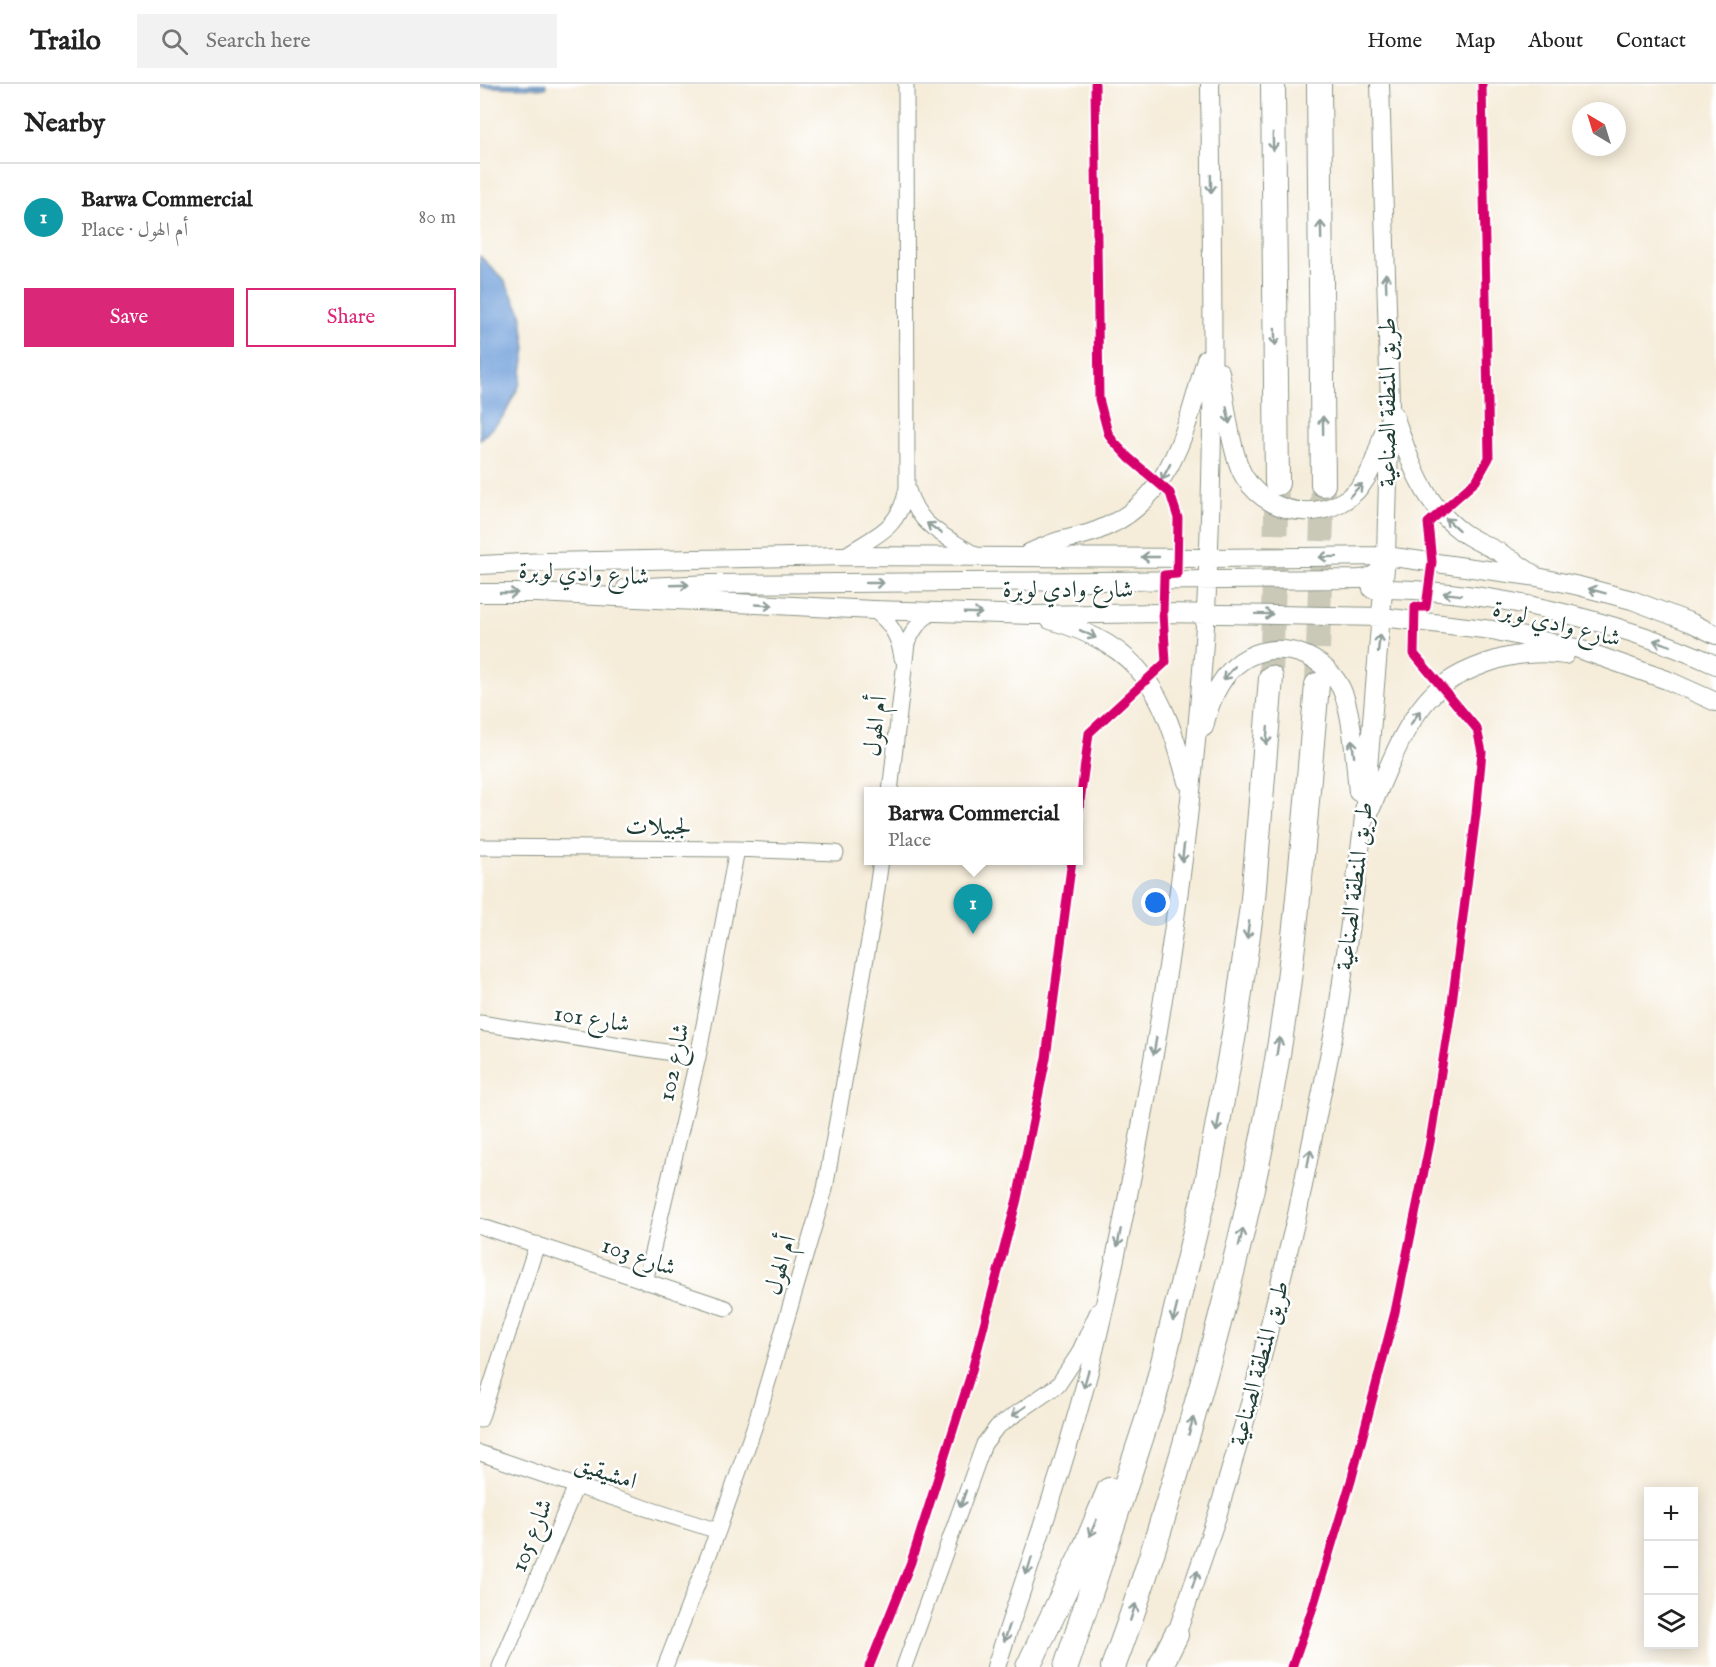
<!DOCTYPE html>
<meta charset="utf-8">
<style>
body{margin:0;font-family:"IM FELL English",Amiri,serif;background:#f2f2f2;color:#222}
.controls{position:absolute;right:18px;bottom:18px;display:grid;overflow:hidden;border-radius:0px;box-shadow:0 3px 15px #0003}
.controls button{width:54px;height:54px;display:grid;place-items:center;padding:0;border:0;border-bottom:2px solid #e0e0e0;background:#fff;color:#222;font:30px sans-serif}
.compass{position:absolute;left:1092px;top:18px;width:54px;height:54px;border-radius:50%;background:#fff;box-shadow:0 3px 15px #0003;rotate:322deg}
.you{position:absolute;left:676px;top:819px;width:21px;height:21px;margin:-15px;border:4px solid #fff;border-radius:50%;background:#1a73e8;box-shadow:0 0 0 9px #1a73e833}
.badge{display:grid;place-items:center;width:39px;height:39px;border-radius:50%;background:#db2777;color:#fff;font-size:20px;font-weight:700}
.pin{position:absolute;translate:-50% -50px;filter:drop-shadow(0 2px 3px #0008)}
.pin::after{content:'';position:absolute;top:32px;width:21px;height:18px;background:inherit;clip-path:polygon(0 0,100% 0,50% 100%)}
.popup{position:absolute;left:384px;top:703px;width:219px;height:78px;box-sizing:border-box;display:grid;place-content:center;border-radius:0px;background:#fff;filter:drop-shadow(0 2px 4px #0005);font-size:20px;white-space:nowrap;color:#767676}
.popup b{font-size:22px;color:#222}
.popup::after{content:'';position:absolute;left:50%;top:100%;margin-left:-12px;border:12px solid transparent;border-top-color:#fff}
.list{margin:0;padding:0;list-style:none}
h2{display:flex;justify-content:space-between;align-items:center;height:78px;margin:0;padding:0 24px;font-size:26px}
h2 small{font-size:20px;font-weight:400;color:#767676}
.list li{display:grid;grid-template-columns:39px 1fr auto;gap:18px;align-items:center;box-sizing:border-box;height:108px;padding:0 24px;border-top:2px solid #e0e0e0}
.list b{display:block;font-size:22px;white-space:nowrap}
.list p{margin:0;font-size:20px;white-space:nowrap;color:#767676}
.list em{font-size:20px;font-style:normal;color:#767676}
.actions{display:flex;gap:12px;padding:18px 24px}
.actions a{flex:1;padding:14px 0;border:2px solid #db2777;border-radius:0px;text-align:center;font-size:21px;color:#db2777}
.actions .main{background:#db2777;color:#fff}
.icon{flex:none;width:33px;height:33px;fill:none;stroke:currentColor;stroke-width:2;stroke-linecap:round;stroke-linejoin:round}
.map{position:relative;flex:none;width:1236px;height:1583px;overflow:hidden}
header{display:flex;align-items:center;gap:36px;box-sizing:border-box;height:84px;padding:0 30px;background:#fff;border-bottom:2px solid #e0e0e0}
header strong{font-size:28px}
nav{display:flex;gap:33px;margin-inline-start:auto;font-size:21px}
.search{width:420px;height:54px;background:#f2f2f2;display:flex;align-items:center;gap:15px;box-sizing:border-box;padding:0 21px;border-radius:0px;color:#767676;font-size:22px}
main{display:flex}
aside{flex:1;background:#fff}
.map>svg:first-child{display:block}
.water{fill:#709fd9;stroke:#486e86;stroke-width:1.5}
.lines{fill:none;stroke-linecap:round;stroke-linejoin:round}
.trunk-tunnel{stroke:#cac9b8;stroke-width:24;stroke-dasharray:24 12;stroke-linecap:butt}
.minor-casing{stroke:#8a9486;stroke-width:17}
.tertiary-casing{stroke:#8a9486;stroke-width:20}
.trunk-casing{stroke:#8a9486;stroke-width:26}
.minor{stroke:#fff;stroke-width:15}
.tertiary{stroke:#fff;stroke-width:18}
.trunk{stroke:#fff;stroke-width:24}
.cycleway-casing{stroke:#fff;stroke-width:13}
.cycleway{stroke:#d6006c;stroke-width:9}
.oneway{stroke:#8f9e9a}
.labels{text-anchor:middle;stroke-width:5;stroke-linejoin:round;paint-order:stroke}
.street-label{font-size:24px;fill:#1f3d34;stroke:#fff}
</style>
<header>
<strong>Trailo</strong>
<div class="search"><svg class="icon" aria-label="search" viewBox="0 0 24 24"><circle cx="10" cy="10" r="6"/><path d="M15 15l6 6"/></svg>Search here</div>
<nav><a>Home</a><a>Map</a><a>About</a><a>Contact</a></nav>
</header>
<main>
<aside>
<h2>Nearby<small></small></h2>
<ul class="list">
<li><span class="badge" style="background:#0f9aa8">1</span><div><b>Barwa Commercial</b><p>Place · أم الهول</p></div><em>80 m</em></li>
</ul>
<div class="actions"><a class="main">Save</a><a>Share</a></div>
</aside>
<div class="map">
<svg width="1236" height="1583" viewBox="0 0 1236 1583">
<rect width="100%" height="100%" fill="#fff"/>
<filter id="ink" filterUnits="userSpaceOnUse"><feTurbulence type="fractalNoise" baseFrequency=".0167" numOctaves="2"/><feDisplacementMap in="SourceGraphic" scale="12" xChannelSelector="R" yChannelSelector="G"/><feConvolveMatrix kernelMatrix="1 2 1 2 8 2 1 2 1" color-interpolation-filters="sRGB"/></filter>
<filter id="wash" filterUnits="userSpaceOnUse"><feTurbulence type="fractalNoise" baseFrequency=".008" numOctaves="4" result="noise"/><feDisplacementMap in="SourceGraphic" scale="24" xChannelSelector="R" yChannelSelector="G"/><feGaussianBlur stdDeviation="1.35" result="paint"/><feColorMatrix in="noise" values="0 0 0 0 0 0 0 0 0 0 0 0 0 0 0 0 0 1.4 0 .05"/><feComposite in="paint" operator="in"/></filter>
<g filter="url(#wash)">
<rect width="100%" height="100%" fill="#f5ecd9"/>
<path class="water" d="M0 0H66V4L0 3Z
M0 172 24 196 41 228 46 264 40 300 24 332 0 356Z"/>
</g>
<g filter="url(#ink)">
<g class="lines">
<path class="trunk-tunnel" d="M791 594 797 399
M837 601 843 400"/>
<defs>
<path id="minor" d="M428 406C440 445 465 451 497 472
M364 472C397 450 419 446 427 404L426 0
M393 526C411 538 419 553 422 574
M410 708 427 559C434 545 440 535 454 528
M0 763 257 765 356 769
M0 939 218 973
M0 1142 246 1224
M165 1198 218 973 257 765
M0 1336 57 1160
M0 1369 96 1402 238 1447
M20 1583 96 1402
M185 1583 238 1447 276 1338 345 1105 392 840 401 776
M424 1583 504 1360 517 1343 578 1301 598 1271 618 1227"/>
<path id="tertiary" d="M740 288C745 315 751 373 765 394 793 438 860 439 887 393 894 381 899 364 903 350
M914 331C929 375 942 419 982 448 994 457 1009 462 1022 470 1033 476 1043 484 1053 490
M549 469C559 465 569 460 579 457 594 453 609 451 623 444 693 415 707 341 726 275
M0 481 66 478 364 472 728 474 906 472 1057 493 1099 502 1152 516 1212 539 1236 551
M146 504 230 500 879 495C893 494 902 488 906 474
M892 505C1003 504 1135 535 1236 581
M0 509H57L393 526 553 531 683 529 902 533 1012 546 1096 564 1187 596 1236 618
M570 536C664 563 684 609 707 698
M724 643C729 620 737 598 755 582 789 552 841 566 861 604 873 628 875 680 878 708
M889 729C907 688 927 626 966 599 978 590 993 584 1007 579 1031 570 1060 567 1085 571
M692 1563 737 1432 772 1313 817 1131 857 933 870 840 883 743 906 472 910 319 900 0
M516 1583C549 1481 586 1379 612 1275 638 1170 658 1064 676 958 700 815 718 670 726 525 736 350 732 175 730 0"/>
<path id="trunk" d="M793 0 797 399
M839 0 843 400
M548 1583 604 1466 629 1406
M586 1583 674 1315 727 1099 755 944 773 815 791 594
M633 1583C664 1501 689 1417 713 1332 754 1192 789 1048 808 903 821 803 828 701 837 601
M680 1583 696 1551"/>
</defs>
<use href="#minor" class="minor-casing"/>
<use href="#tertiary" class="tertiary-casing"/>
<use href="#trunk" class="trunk-casing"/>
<use href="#minor" class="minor"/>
<use href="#tertiary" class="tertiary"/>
<use href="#trunk" class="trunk"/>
<defs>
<path id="cycleway" d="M598 733 609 649 686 578 683 529 684 491 697 490 698 434 690 409 649 374 633 357 628 349 619 315 615 0
M389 1583 431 1478 491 1290 537 1115 566 974 592 776
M812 1583 833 1523 871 1397 915 1228 950 1058 972 919 996 730 1002 668 997 645 934 570 935 523H946L952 478 948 439 996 397 1009 374 1002 0"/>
</defs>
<use href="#cycleway" class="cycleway-casing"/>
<use href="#cycleway" class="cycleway"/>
</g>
<defs><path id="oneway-shaft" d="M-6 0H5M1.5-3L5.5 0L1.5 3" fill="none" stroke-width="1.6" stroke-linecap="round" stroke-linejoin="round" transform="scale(1.5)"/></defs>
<g class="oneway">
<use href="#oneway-shaft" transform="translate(793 58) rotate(89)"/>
<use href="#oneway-shaft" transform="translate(731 100) rotate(89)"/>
<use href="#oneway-shaft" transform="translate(841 146) rotate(-91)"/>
<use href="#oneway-shaft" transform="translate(906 198) rotate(-92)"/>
<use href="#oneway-shaft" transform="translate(795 253) rotate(89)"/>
<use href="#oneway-shaft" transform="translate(748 331) rotate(80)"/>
<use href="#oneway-shaft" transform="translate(843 341) rotate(-91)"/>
<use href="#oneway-shaft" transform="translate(686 388) rotate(118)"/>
<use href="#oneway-shaft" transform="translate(876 406) rotate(-46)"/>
<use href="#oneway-shaft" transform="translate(972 440) rotate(-138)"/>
<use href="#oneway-shaft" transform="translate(454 444) rotate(-146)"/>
<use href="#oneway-shaft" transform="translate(670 473) rotate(-180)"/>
<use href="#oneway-shaft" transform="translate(848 473) rotate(179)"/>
<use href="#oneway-shaft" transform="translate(395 499)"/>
<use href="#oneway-shaft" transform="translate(200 501) rotate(-2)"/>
<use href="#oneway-shaft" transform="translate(1117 507) rotate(-165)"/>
<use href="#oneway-shaft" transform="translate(29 509)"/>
<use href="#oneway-shaft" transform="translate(972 510) rotate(-173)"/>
<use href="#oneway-shaft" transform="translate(284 521) rotate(3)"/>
<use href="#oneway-shaft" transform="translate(493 529) rotate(2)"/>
<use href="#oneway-shaft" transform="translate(784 530) rotate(1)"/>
<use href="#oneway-shaft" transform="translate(608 550) rotate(26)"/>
<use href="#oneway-shaft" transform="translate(899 559) rotate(-84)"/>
<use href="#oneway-shaft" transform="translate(1182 559) rotate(-162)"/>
<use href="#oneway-shaft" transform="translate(749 589) rotate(131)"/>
<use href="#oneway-shaft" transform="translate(935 634) rotate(-56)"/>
<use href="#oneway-shaft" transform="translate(787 652) rotate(95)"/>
<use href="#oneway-shaft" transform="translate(873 664) rotate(-97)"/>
<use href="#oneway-shaft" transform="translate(703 769) rotate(97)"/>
<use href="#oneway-shaft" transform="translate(768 846) rotate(98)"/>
<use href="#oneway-shaft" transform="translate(675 962) rotate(99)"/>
<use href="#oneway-shaft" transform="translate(798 962) rotate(-81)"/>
<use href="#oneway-shaft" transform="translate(738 1039) rotate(100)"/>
<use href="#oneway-shaft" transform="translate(829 1074) rotate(-79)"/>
<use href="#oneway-shaft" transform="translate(761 1153) rotate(-76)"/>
<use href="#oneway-shaft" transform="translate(639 1154) rotate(101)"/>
<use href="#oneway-shaft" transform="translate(695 1229) rotate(104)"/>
<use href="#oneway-shaft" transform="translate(606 1295) rotate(106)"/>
<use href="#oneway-shaft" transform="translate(539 1327) rotate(146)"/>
<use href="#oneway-shaft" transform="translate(711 1342) rotate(-74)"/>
<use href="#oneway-shaft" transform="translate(483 1415) rotate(109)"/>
<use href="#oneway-shaft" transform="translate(613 1444) rotate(113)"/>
<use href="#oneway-shaft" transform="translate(549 1482) rotate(108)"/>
<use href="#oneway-shaft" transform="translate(715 1495) rotate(-71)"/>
<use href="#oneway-shaft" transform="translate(653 1528) rotate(-72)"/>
<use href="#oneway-shaft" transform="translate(527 1549) rotate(108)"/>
</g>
</g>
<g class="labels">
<g class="street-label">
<text transform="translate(907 318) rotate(-90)" y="8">طريق المنطقة الصناعية</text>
<text transform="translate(104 489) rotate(3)" y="8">شارع وادي لوبرة</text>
<text x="588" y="513">شارع وادي لوبرة</text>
<text transform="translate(1077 539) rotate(14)" y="8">شارع وادي لوبرة</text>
<text transform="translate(395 642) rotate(-83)" y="8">أم الهول</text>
<text x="178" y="750">لجبيلات</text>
<text transform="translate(874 802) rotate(-83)" y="8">طريق المنطقة الصناعية</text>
<text transform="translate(112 934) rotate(9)" y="8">شارع 101</text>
<text transform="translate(193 978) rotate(-78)" y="8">شارع 102</text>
<text transform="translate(159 1172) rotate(19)" y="8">شارع 103</text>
<text transform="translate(300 1181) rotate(-74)" y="8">أم الهول</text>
<text transform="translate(779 1279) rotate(-75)" y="8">طريق المنطقة الصناعية</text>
<text transform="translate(126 1388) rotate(18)" y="8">امشيقيق</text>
<text transform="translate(51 1451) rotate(-68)" y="8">شارع 105</text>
</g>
</g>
</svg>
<div class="controls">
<button>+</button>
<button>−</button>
<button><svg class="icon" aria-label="layers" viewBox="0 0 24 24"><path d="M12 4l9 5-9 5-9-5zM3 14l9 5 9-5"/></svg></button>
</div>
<svg class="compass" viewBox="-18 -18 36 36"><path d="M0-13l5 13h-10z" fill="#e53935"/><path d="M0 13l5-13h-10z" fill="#767676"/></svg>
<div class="you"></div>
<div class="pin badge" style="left:493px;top:850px;background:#0f9aa8">1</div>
<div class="popup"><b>Barwa Commercial</b>Place</div>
</div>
</main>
